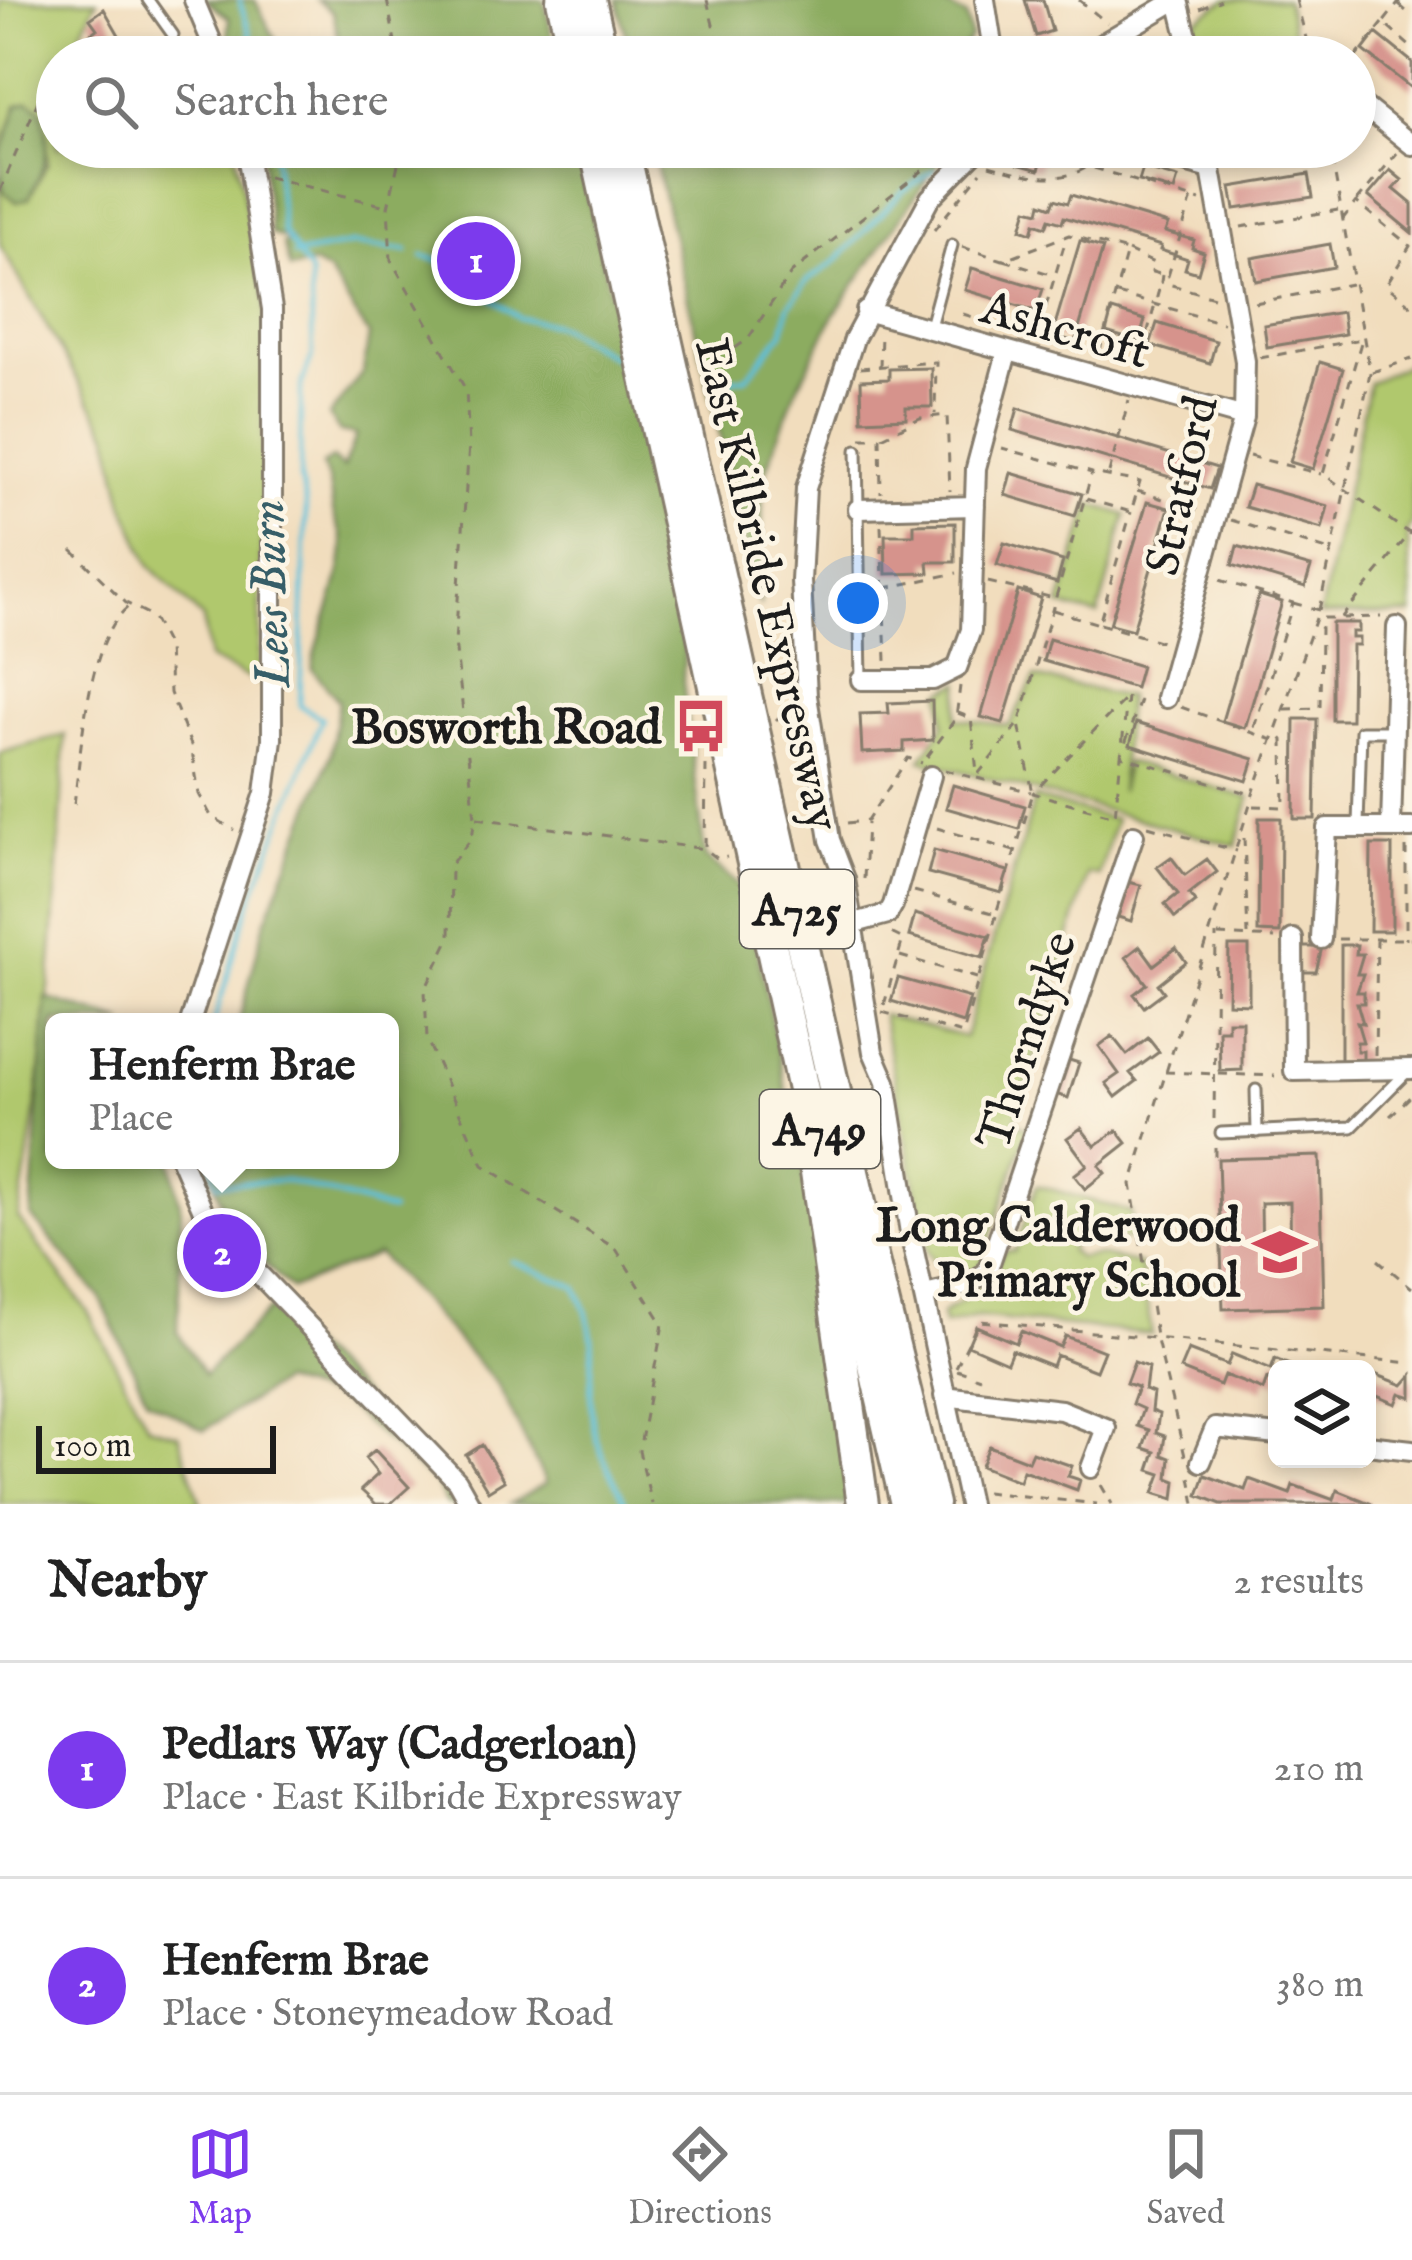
<!DOCTYPE html>
<meta charset="utf-8">
<style>
body{margin:0;font-family:"IM FELL English",serif;background:#f6f6f6;color:#222}
.controls{position:absolute;right:36px;bottom:36px;display:grid;overflow:hidden;border-radius:18px;box-shadow:0 6px 18px #0003}
.controls button{width:108px;height:108px;display:grid;place-items:center;padding:0;border:0;border-bottom:3px solid #e0e0e0;background:#fff;color:#222;font:60px sans-serif}
.scale{position:absolute;left:36px;bottom:30px;width:240px;box-sizing:border-box;padding-left:12px;border:6px solid #1c1c1c;border-top:0;font-size:33px;line-height:42px;white-space:nowrap;color:#1c1c1c;-webkit-text-stroke:9px #fcf5e5;paint-order:stroke}
.you{position:absolute;left:858px;top:603px;width:42px;height:42px;margin:-30px;border:9px solid #fff;border-radius:50%;background:#1a73e8;box-shadow:0 0 0 18px #1a73e833}
.badge{display:grid;place-items:center;width:78px;height:78px;border-radius:50%;background:#7c3aed;color:#fff;font-size:39px;font-weight:700}
.pin{position:absolute;translate:-50% -50%;border:6px solid #fff;box-shadow:0 3px 12px #0006}
.popup{position:absolute;left:45px;top:1013px;width:354px;height:156px;box-sizing:border-box;display:grid;place-content:center;border-radius:18px;background:#fff;filter:drop-shadow(0 3px 9px #0005);font-size:39px;white-space:nowrap;color:#767676}
.popup b{font-size:45px;color:#222}
.popup::after{content:'';position:absolute;left:50%;top:100%;margin-left:-24px;border:24px solid transparent;border-top-color:#fff}
.list{margin:0;padding:0;list-style:none}
h2{display:flex;justify-content:space-between;align-items:center;height:156px;margin:0;padding:0 48px;font-size:51px}
h2 small{font-size:39px;font-weight:400;color:#767676}
.list li{display:grid;grid-template-columns:78px 1fr auto;gap:36px;align-items:center;box-sizing:border-box;height:216px;padding:0 48px;border-top:3px solid #e0e0e0}
.list b{display:block;font-size:45px;white-space:nowrap}
.list p{margin:0;font-size:39px;white-space:nowrap;color:#767676}
.list em{font-size:39px;font-style:normal;color:#767676}
.icon{flex:none;width:66px;height:66px;fill:none;stroke:currentColor;stroke-width:2;stroke-linecap:round;stroke-linejoin:round}
.map{position:relative;flex:none;width:1412px;height:1504px;overflow:hidden}
.search{position:absolute;background:#fff;box-shadow:0 6px 18px #0003;left:36px;right:36px;top:36px;height:132px;display:flex;align-items:center;gap:30px;box-sizing:border-box;padding:0 42px;border-radius:66px;color:#767676;font-size:45px}
.sheet{height:588px;background:#fff}
nav{display:flex;justify-content:space-around;align-items:center;box-sizing:border-box;height:168px;border-top:3px solid #e0e0e0;background:#fff;font-size:33px;color:#767676}
nav a{display:grid;justify-items:center;gap:6px}
nav .on{color:#7c3aed}
.map>svg:first-child{display:block}
.green{fill:#b0c86d;stroke:#667244;stroke-width:3}
.forest{fill:#8cac60;stroke:#54643e;stroke-width:3}
.lines{fill:none;stroke-linecap:round;stroke-linejoin:round}
.stream{stroke:#5cc0da;stroke-width:4.5}
.building{fill:#d6938c;fill-rule:evenodd}
.service-casing{stroke:#867c6c;stroke-width:15}
.minor-casing{stroke:#867c6c;stroke-width:24}
.primary-casing{stroke:#867c6c;stroke-width:36}
.trunk-casing{stroke:#867c6c;stroke-width:36}
.path{stroke:#867c6c;stroke-width:3;stroke-dasharray:9 9;stroke-linecap:butt}
.service{stroke:#fff;stroke-width:9}
.minor{stroke:#fff;stroke-width:18}
.primary{stroke:#fff;stroke-width:30}
.trunk{stroke:#fff;stroke-width:30}
.labels{text-anchor:middle;stroke-width:9;stroke-linejoin:round;paint-order:stroke}
.shield{fill:#fcf5e5;stroke:#5f5d58;stroke-width:3}
.shield-label{font-size:45px;font-weight:bold;fill:#1c1c1c}
.street-label{font-size:48px;fill:#1c1c1c;stroke:#fcf5e5}
.poi-label{font-size:48px;font-weight:bold;fill:#1c1c1c;stroke:#fcf5e5;text-anchor:end}
.water-label{font-size:51px;font-style:italic;fill:#365e68;stroke:#fcf5e5}
</style>
<div class="map">
<svg width="1412" height="1504" viewBox="0 0 1412 1504">
<rect width="100%" height="100%" fill="#fcf5e5"/>
<filter id="ink" filterUnits="userSpaceOnUse"><feTurbulence type="fractalNoise" baseFrequency=".00833" numOctaves="2"/><feDisplacementMap in="SourceGraphic" scale="24" xChannelSelector="R" yChannelSelector="G"/><feConvolveMatrix kernelMatrix="1 2 1 2 8 2 1 2 1" color-interpolation-filters="sRGB"/></filter>
<filter id="wash" filterUnits="userSpaceOnUse"><feTurbulence type="fractalNoise" baseFrequency=".004" numOctaves="4" result="noise"/><feDisplacementMap in="SourceGraphic" scale="48" xChannelSelector="R" yChannelSelector="G"/><feGaussianBlur stdDeviation="2.7" result="paint"/><feColorMatrix in="noise" values="0 0 0 0 0 0 0 0 0 0 0 0 0 0 0 0 0 1.4 0 .05"/><feComposite in="paint" operator="in"/></filter>
<g filter="url(#wash)">
<rect width="100%" height="100%" fill="#f1ddbd"/>
<path class="green" d="M0 0H97L69 57H57V147H234L265 306 259 683 209 659 203 619 149 565 124 504 109 434 0 245V174L4 192 17 202 29 197 48 163 42 112 17 105 0 156Z
M1226 0H1286L1299 57H1202L1194 21Z
M1412 362V524L1407 530 1412 614 1320 615 1369 383Z
M1091 504 1126 515 1098 615 1060 606Z
M1035 677 1127 697 1120 792 1127 762 1250 798 1236 846 921 760 944 725 942 692 961 682 956 718 1009 726Z
M65 735C57 897 48 1059 18 1218L88 1312 148 1426 178 1434 201 1504H0V753Z
M1035 798 1115 820 1099 876 1088 874 1015 1123 1028 1128 979 1271 960 1281 946 1275 928 1252 882 1015 965 1037Z
M1037 1185 1131 1212 1135 1238 1071 1244 1070 1251 1078 1258 1098 1255 1140 1264 1152 1334 977 1317 943 1325 942 1314 974 1293 1005 1251H1015Z"/>
<path class="forest" d="M205 0H255L284 57H228L229 18Z
M317 0H544L557 57H343L333 13Z
M617 0H935L966 16 971 37 957 57H631Z
M29 101 41 109C53 144 46 166 29 198L17 202 4 192 0 156 18 105Z
M261 147H577L686 627 683 681 705 857 745 890 811 1212 850 1504H510L546 1483 498 1385 378 1254 291 1289 231 1230 211 1172 266 1160H390V1022H239L264 925 331 754 339 701 312 669C319 627 341 590 343 548 344 535 335 524 333 511 330 493 331 482 322 465L332 459 343 468 356 435 340 432 329 416 363 372 369 335 328 272 314 264 290 269 283 244 290 240 271 234Z
M652 147H949L834 315 794 394 763 480 760 606Z
M46 998 125 1022H54V1160H171L181 1209 178 1333 204 1375 270 1309 441 1467 464 1504H447L436 1484 338 1399 281 1382 204 1430 147 1399 100 1297 31 1216Z"/>
<g class="lines">
<path class="stream" d="M239 0 258 57
M294 255 353 244 407 251
M423 256 440 261 519 318 555 324 622 362
M712 383 747 377 783 332 789 306 807 281 836 261 903 191 935 170
M214 1022 249 905 322 718 300 706 306 502 300 480 301 386 313 354 310 273 283 232 273 147
M207 1160 217 1184 285 1180 391 1211
M512 1261 576 1287C606 1350 584 1367 593 1425 597 1451 616 1480 626 1504"/>
</g>
<g id="blocks">
<path class="building" d="M1025 0H1043L1052 31 1036 36Z
M104 9 127 49 117 57H107L90 34 97 29 90 19Z
M1376 33 1412 62V89L1363 50Z
M1031 147H1054L1051 160 1042 158 1039 170 1017 164 1021 151 1029 154Z
M1143 168 1178 178 1174 191 1139 181Z
M1390 170 1402 180 1394 189 1412 204V233L1368 196Z
M1309 174 1313 197 1235 209 1231 187Z
M1071 195 1168 224 1165 232 1194 240 1192 248 1204 252 1198 273 1185 269 1188 259 1160 250 1161 246 1064 217 1062 223 1049 219 1046 227 1035 223 1032 233 1021 229 1027 209 1039 212 1041 203 1052 207 1055 199 1068 203Z
M1080 241 1103 248 1075 342 1052 335Z
M1330 244 1334 267 1256 281 1252 258Z
M972 268 1043 289 1036 311 965 290Z
M1112 310 1145 320 1139 342 1106 332Z
M1342 312 1345 334 1267 347 1264 325Z
M1157 323 1216 341 1210 363 1150 345Z
M1320 362 1343 369 1313 469 1290 462Z
M931 368 932 407H906V418L862 420 861 380 889 379V369Z
M1018 408 1217 468 1210 489 1012 430Z
M1011 473 1082 494 1075 516 1005 495Z
M1252 485 1328 506 1322 529 1245 507Z
M1147 502 1169 508 1133 630 1110 624Z
M955 523V562H928L929 573 886 574 885 535H914V524Z
M1004 543 1063 561 1057 583 997 565Z
M1237 546 1311 567 1305 587 1232 565Z
M1018 591 1041 598 1003 723 981 717Z
M1259 595 1282 602 1245 728 1222 721Z
M1332 623H1359V632H1352V638H1359V645H1352L1351 720H1332Z
M1049 639 1141 666 1135 688 1043 661Z
M932 701 933 740 904 742V751L862 753 860 714 889 713 888 703Z
M1295 719H1317L1315 819H1294Z
M1136 723 1254 759 1247 781 1130 745Z
M953 785 1025 806 1019 829 946 808Z
M1259 818H1281L1280 933 1258 932Z
M1371 845H1392V931H1370Z
M934 850 1008 871 1001 893 928 873Z
M1171 857 1185 875 1207 859 1217 872 1189 894 1195 902 1175 918 1165 904 1178 894 1157 867Z
M1128 882 1141 885 1131 921 1118 917Z
M915 914 989 936 982 958 909 936Z
M1341 945H1357L1356 954H1363L1357 974H1363L1357 992H1364V1003H1357L1363 1023 1357 1022 1363 1042H1357V1051H1363V1062H1341Z
M1140 946 1154 965 1176 948 1186 962 1158 984 1164 992 1144 1007 1134 994 1147 984 1126 957Z
M1229 946H1249V1004L1228 1003Z
M1303 947H1322L1316 972H1303Z
M898 978 970 998 963 1023 891 1001Z
M1228 1021H1242V1070L1220 1071 1219 1030H1228Z
M1112 1036 1127 1055 1148 1038 1159 1052 1130 1073 1137 1081 1116 1097 1106 1083 1119 1074 1099 1046Z
M1066 1059 1079 1063 1068 1098 1055 1094Z
M1081 1128 1095 1146 1117 1130 1127 1143 1099 1165 1105 1173 1085 1189 1074 1175 1087 1165 1067 1138Z
M1320 1156 1324 1306 1223 1309 1218 1159ZM1290 1202 1291 1261 1262 1262 1261 1203Z
M976 1326 1016 1343 1021 1331 1060 1347 1065 1336 1104 1351 1096 1371 1056 1355 1052 1366 1012 1350 1007 1362 968 1345Z
M1188 1350 1227 1365 1232 1354 1271 1370 1275 1359 1299 1369H1277V1383L1267 1379 1263 1390 1224 1375 1220 1385 1180 1369Z
M1134 1362 1148 1367 1145 1390 1153 1393 1151 1411 1159 1414 1156 1433 1165 1436 1162 1455 1170 1458 1168 1478 1176 1481 1174 1499 1154 1493 1161 1474 1149 1470 1155 1452 1143 1448 1149 1430 1137 1426 1143 1409 1132 1404 1138 1387 1126 1383Z
M1367 1371 1403 1385 1412 1375V1398L1400 1394 1396 1404 1367 1392Z
M482 1445 504 1481 488 1491 466 1455Z
M989 1446 1028 1461 1032 1452 1072 1466 1068 1476 1080 1480 1077 1490 1023 1470 1019 1481 981 1466Z
M375 1450 409 1487 390 1504H376L361 1490 378 1474 365 1458Z
M1205 1475 1245 1490 1249 1479 1290 1494 1293 1485 1334 1500 1337 1490 1372 1504H1221L1198 1495Z"/>
</g>
</g>
<g filter="url(#ink)">
<use href="#blocks" fill-opacity="0" stroke="#867c6c" stroke-width="3"/>
<g class="lines">
<defs>
<path id="service" d="M148 0 173 35
M1129 152 1212 174
M929 330 952 245
M857 450 861 680
M1358 825 1361 731H1394
M1256 1090 1257 1132
M1221 1133 1352 1127 1408 1071"/>
<path id="minor" d="M194 0 218 57
M985 0 994 57
M1178 0 1192 57
M1080 57 1176 0
M1355 99 1412 145
M866 311 1244 417
M858 509 975 506
M861 680H933L957 668 971 630 976 468 1007 352
M1166 698 1244 417 1245 361 1207 147
M1391 827 1397 627
M851 924 888 914 893 905 931 776
M1293 939 1294 1071 1412 1069
M1321 939 1327 828H1412
M190 1022 265 793 272 739V309L246 147
M181 1160 207 1220 457 1481 470 1504
M925 1295 967 1285 987 1272 1134 835
M944 1396 1061 1410 1106 1428 1091 1468
M1367 1445 1412 1450
M1201 1462 1215 1428 1277 1435
M969 1504 910 1233 886 1082 873 1052 845 879 830 840 807 696 801 581 806 488 854 339 930 198 980 147"/>
<path id="primary" d="M825 1153 906 1504"/>
<path id="trunk" d="M562 0 575 57
M590 0 603 57
M595 147 807 1108 863 1504
M623 147 871 1252 933 1504"/>
</defs>
<use href="#service" class="service-casing"/>
<use href="#minor" class="minor-casing"/>
<use href="#primary" class="primary-casing"/>
<use href="#trunk" class="trunk-casing"/>
<path class="path" d="M387 0 398 57
M707 0 716 37
M1079 0 1107 23
M1296 0 1311 57
M1401 0 1383 23 1412 48
M1399 5 1412 16
M1200 9 1221 0
M1355 58 1383 23
M402 147 388 207 391 260 466 390 469 445 455 642 475 817 472 838 451 864 450 938 425 990 427 1040 483 1165 616 1249 663 1324 639 1451 652 1504
M1228 151 1254 147
M994 158 1005 147
M989 165C1038 179 1073 189 1111 147
M1094 168 1200 201
M268 177 386 206
M0 191 52 68
M1357 201 1397 153
M1342 220 1356 202 1410 246 1386 285 1412 306
M1241 227 1338 210
M934 230 981 172
M962 247 1003 260 1069 235 1127 251 1098 357
M1128 251 1154 263 1152 272 1168 276 1192 198
M1004 260 1053 275
M1162 275 1161 282 1214 297
M1117 294 1223 323
M1255 303 1351 284
M963 314 1037 336 1066 239
M700 351H731L748 339 791 273 945 153
M1260 358 1362 339 1323 474 1412 535
M880 367 881 333
M860 368 936 362 935 414
M1138 368 1161 282
M1372 372 1412 359
M882 437 920 418 947 415 950 491
M861 438H880L881 493
M1249 456 1321 474
M1109 473 1129 400
M1137 491 1198 510
M1086 499 1131 512 1140 482 1092 473
M1231 520 1330 551
M881 526 886 661
M72 550 126 603 152 616 168 647 170 693 191 745 199 794 211 816 234 830
M1220 580 1293 603 1252 734
M988 582 1054 598
M885 588 957 573
M1293 603 1319 610 1323 618H1341L1412 531
M1053 610 1099 624 1131 512
M1343 618 1381 617
M1100 624 1166 643
M1127 697 1115 816 1033 793Z
M1140 700 1121 756 1251 794
M1181 707 1273 740
M1285 709 1320 708 1321 628 1316 624
M958 713 971 718 977 772
M776 720 791 706
M927 757 956 718 960 686
M706 765 705 849 718 859 727 857
M945 770 975 778 1017 726
M977 778 1031 792
M74 804C81 753 87 640 128 607
M1254 806 1284 807 1283 740 1279 735
M477 818 705 849
M847 823 867 821 908 758 922 763
M1148 826 1237 851
M937 828 1014 851
M1244 838 1248 935
M1406 847V939
M864 879 867 823
M914 891 996 914 1033 793 1019 724 1092 473 1002 448
M1218 935 1275 938
M1338 939H1412
M900 956 977 978
M884 1005 903 939 887 931
M882 1012 963 1034 996 916
M1375 1055 1377 939
M1165 1072 1275 1076
M1390 1116 1412 1095
M1214 1119 1216 935
M1215 1147V1159
M1378 1260 1412 1288
M956 1367 980 1321 1412 1363
M957 1370 980 1378
M1185 1456 1156 1336 1131 1184 1255 788 1319 610 1370 373 1330 147
M1190 1477 1195 1504
M1101 1485 1112 1504
M985 1492 1097 1504"/>
<use href="#service" class="service"/>
<use href="#minor" class="minor"/>
<use href="#primary" class="primary"/>
<use href="#trunk" class="trunk"/>
</g>
</g>
<defs>
<symbol id="bus-bare" viewBox="-9 -9 18 18"><path d="M-5-6H5V4H4V6H2V4H-2V6H-4V4H-5ZM-3.5-4V0h7V-4ZM-3.5 1.2v1.5H-2V1.2ZM2 1.2v1.5H3.5V1.2Z" fill="#d1495b" stroke="#fcf5e5" stroke-width="2.5" paint-order="stroke"/></symbol>
<symbol id="school-bare" viewBox="-9 -9 18 18"><path d="M0-5L7-2L0 1L-7-2ZM-4 1L0 2.5L4 1V4Q0 6-4 4Z" fill="#d1495b" stroke="#fcf5e5" stroke-width="2.5" paint-order="stroke"/></symbol>
</defs>
<g fill-rule="evenodd">
<use href="#bus-bare" x="663" y="688" width="76" height="76"/>
<use href="#school-bare" x="1242" y="1214" width="76" height="76"/>
</g>
<g class="labels">
<g class="shield">
<rect x="740" y="870" width="114" height="78" rx="9"/>
<rect x="760" y="1090" width="120" height="78" rx="9"/>
</g>
<g class="shield-label">
<text x="797" y="925">A725</text>
<text x="820" y="1145">A749</text>
</g>
<g class="street-label">
<text transform="translate(1066 328) rotate(16)" y="17">Ashcroft</text>
<text transform="translate(1180 485) rotate(-77)" y="17">Stratford</text>
<text transform="translate(769 584) rotate(77)" y="17">East Kilbride Expressway</text>
<text transform="translate(1025 1040) rotate(-72)" y="17">Thorndyke</text>
</g>
<g class="poi-label">
<text x="661" y="743">Bosworth Road</text>
<text x="1240" y="1241">Long Calderwood<tspan x="1240" dy="55">Primary School</tspan></text>
</g>
<g class="water-label">
<text transform="translate(268 594) rotate(-92)" y="18">Lees Burn</text>
</g>
</g>
</svg>
<div class="controls">
<button><svg class="icon" aria-label="layers" viewBox="0 0 24 24"><path d="M12 4l9 5-9 5-9-5zM3 14l9 5 9-5"/></svg></button>
</div>
<div class="scale">100 m</div>
<div class="you"></div>
<div class="pin badge" style="left:476px;top:261px">1</div>
<div class="pin badge" style="left:222px;top:1253px">2</div>
<div class="popup"><b>Henferm Brae</b>Place</div>
<div class="search"><svg class="icon" aria-label="search" viewBox="0 0 24 24"><circle cx="10" cy="10" r="6"/><path d="M15 15l6 6"/></svg>Search here</div>
</div>
<section class="sheet">
<h2>Nearby<small>2 results</small></h2>
<ul class="list">
<li><span class="badge">1</span><div><b>Pedlars Way (Cadgerloan)</b><p>Place · East Kilbride Expressway</p></div><em>210 m</em></li>
<li><span class="badge">2</span><div><b>Henferm Brae</b><p>Place · Stoneymeadow Road</p></div><em>380 m</em></li>
</ul>
</section>
<nav>
<a class="on"><svg class="icon" aria-label="map" viewBox="0 0 24 24"><path d="M3 6l6-2 6 2 6-2v14l-6 2-6-2-6 2zM9 4v14M15 6v14"/></svg>Map</a>
<a><svg class="icon" aria-label="directions" viewBox="0 0 24 24"><path d="M12 3l9 9-9 9-9-9zM9 14v-3h6M13 9l2 2-2 2"/></svg>Directions</a>
<a><svg class="icon" aria-label="saved" viewBox="0 0 24 24"><path d="M7 4h10v16l-5-4-5 4z"/></svg>Saved</a>
</nav>
